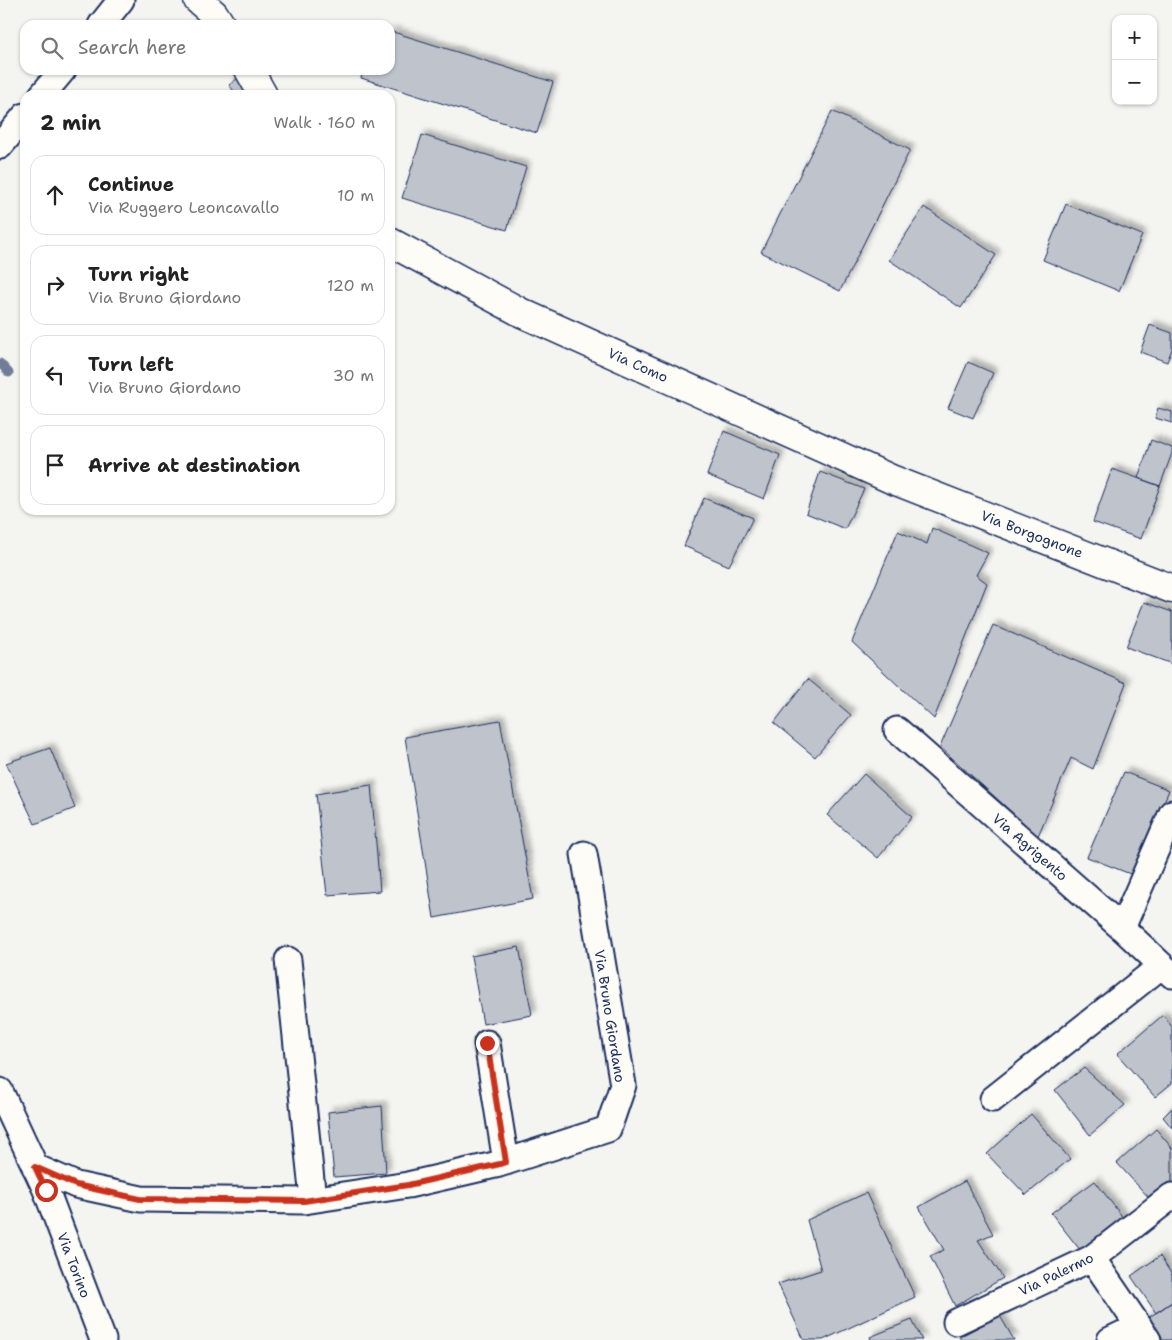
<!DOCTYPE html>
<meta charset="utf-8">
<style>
body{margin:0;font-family:"Shantell Sans",sans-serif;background:#f6f6f6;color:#222}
.controls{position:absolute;right:15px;top:15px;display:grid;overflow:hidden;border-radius:10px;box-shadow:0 1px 4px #0004}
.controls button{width:45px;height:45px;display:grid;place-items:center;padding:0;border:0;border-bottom:1px solid #e0e0e0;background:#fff;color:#222;font:25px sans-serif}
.stop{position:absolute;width:15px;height:15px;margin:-11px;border:4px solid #c8321e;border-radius:50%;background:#fff}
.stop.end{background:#c8321e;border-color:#fff;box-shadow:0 1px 5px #0008}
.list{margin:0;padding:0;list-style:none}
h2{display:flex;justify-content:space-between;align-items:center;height:65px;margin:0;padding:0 20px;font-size:21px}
h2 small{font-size:16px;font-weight:400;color:#767676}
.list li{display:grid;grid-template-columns:32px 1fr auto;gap:15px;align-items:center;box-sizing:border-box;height:80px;margin:0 10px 10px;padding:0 10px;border:1px solid #e0e0e0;border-radius:15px}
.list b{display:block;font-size:19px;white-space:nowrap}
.list p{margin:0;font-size:16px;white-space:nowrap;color:#767676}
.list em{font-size:16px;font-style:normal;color:#767676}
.icon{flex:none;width:28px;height:28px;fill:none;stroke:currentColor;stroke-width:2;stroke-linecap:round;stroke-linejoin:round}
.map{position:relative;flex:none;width:1172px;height:1340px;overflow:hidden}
.search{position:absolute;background:#fff;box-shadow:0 1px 4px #0004;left:20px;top:20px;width:375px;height:55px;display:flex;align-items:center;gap:12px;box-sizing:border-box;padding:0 18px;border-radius:15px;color:#767676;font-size:19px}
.panel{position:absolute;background:#fff;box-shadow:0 1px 4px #0004;left:20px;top:90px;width:375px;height:425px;border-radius:15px}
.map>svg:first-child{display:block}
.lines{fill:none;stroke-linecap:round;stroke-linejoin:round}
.stream{stroke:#717c98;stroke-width:9}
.building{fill:#bfc3cc;stroke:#1b2f5e;filter:url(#shadow)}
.street-casing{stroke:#1b2f5e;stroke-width:29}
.secondary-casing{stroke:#1b2f5e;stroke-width:31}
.street{stroke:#fdfcf7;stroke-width:25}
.secondary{stroke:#fdfcf7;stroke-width:28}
.route{stroke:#c8321e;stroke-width:6}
.labels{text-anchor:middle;stroke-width:4;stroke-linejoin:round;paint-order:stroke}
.street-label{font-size:14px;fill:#1b2f5e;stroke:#fdfcf7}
</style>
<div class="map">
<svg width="1172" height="1340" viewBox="0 0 1172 1340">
<defs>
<filter id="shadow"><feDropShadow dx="4.5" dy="-4.5" stdDeviation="2.5" flood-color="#0004"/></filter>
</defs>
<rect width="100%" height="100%" fill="#f4f4f1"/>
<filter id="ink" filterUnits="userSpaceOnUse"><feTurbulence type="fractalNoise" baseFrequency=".02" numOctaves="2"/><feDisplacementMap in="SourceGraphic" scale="10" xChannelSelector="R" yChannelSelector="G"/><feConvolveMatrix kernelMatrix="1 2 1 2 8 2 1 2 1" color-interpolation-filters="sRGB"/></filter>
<g filter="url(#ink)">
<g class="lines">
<path class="stream" d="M0 363 9 373"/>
</g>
<path class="building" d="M390 31 553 82 537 133 361 78 363 70H390Z
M238 78 251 95H237L229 85Z
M832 111 910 150 840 291 761 252Z
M422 135 526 167 507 230 402 198Z
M1066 204 1142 235 1119 291 1043 260Z
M924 207 996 255 961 308 889 260Z
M1150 325 1172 333V349L1167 362 1140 352Z
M968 362 993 373 973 418 948 408Z
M1158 408 1172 412V423L1155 418Z
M724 431 780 455 764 499 707 475Z
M1151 440 1172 448V453L1160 486 1138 478Z
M1112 469 1160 486 1141 539 1093 522Z
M820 472 864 489 845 529 806 513Z
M704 498 753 518 729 566 684 546Z
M932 528 988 553 976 575 987 583 934 719 852 642 898 531 927 544Z
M1144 602 1172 612V664L1126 647Z
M993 625 1126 683 1093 769 1071 758 1038 836 940 747Z
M808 679 851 715 815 757 774 723Z
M500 720 533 899 434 918 405 737Z
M50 748 75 808 35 824 6 763Z
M1124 772 1169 790 1133 875 1087 857Z
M864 774 912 817 878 858 827 815Z
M371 785 380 891 327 895 316 794Z
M519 947 532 1015 483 1024 471 956Z
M1163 1015 1172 1027V1083L1155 1097 1117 1054Z
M1084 1068 1125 1105 1090 1135 1055 1090Z
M382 1106 386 1173 334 1177 328 1112Z
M1172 1108V1128L1163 1117Z
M1031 1114 1070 1159 1026 1195 987 1154Z
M1156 1129 1172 1148V1185L1152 1201 1117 1163Z
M965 1181 993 1234 978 1240 1003 1278 955 1306 930 1256 944 1250 919 1207Z
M1095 1181 1127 1223 1084 1255 1051 1213Z
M866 1193 915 1297 823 1340H804L778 1284 821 1270 807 1220Z
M1160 1256 1172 1275V1302L1156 1313 1131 1276Z
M1172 1302V1340H1159L1145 1320Z
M1000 1316 1014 1340H961L959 1337Z
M912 1320 922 1340H871L870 1337Z"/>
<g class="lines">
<defs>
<path id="street" d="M101 25 121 0
M42 95 63 70
M0 146 25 116
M897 730 1122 928 1172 975
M1122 928 1172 813
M288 960 313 1199
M487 1043 506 1162
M0 1091 46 1190 103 1340
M993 1099 1161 966
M35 1167 76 1185 141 1199 304 1201 408 1185 499 1164 608 1129 623 1085 584 854
M1092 1258 1148 1340
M956 1322 1092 1258 1172 1196
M1110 1340 1139 1326"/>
<path id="secondary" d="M198 0 214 14 221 25
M249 70 263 95
M390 242 522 313 891 479 1172 589"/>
</defs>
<use href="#street" class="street-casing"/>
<use href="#secondary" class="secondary-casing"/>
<use href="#street" class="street"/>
<use href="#secondary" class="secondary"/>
</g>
</g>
<g class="lines" filter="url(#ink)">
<path class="route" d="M46 1190 35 1167 76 1185 140 1199 304 1201 408 1185 500 1164 506 1162 487 1043"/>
</g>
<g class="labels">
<g class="street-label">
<text transform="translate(638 365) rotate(24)" y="5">Via Como</text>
<text transform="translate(1032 534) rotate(21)" y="5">Via Borgognone</text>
<text transform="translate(1030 847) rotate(41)" y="5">Via Agrigento</text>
<text transform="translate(610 1016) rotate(81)" y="5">Via Bruno Giordano</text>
<text transform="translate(74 1265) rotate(69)" y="5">Via Torino</text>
<text transform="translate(1056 1274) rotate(-26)" y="5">Via Palermo</text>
</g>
</g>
</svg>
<div class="controls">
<button>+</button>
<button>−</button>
</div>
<div class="stop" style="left:46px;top:1190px"></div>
<div class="stop end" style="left:487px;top:1043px"></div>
<div class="search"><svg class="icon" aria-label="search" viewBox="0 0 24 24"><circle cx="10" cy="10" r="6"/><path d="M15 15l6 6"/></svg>Search here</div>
<section class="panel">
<h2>2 min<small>Walk · 160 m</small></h2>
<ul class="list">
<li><svg class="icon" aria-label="ahead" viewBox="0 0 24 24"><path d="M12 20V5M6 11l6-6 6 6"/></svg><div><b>Continue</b><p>Via Ruggero Leoncavallo</p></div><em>10 m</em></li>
<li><svg class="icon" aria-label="right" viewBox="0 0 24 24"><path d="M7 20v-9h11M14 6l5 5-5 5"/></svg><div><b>Turn right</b><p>Via Bruno Giordano</p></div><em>120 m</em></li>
<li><svg class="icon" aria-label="left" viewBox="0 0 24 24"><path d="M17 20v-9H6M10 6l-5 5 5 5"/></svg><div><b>Turn left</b><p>Via Bruno Giordano</p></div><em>30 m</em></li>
<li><svg class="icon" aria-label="arrive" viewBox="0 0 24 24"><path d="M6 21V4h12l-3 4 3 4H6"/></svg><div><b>Arrive at destination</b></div></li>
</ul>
</section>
</div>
